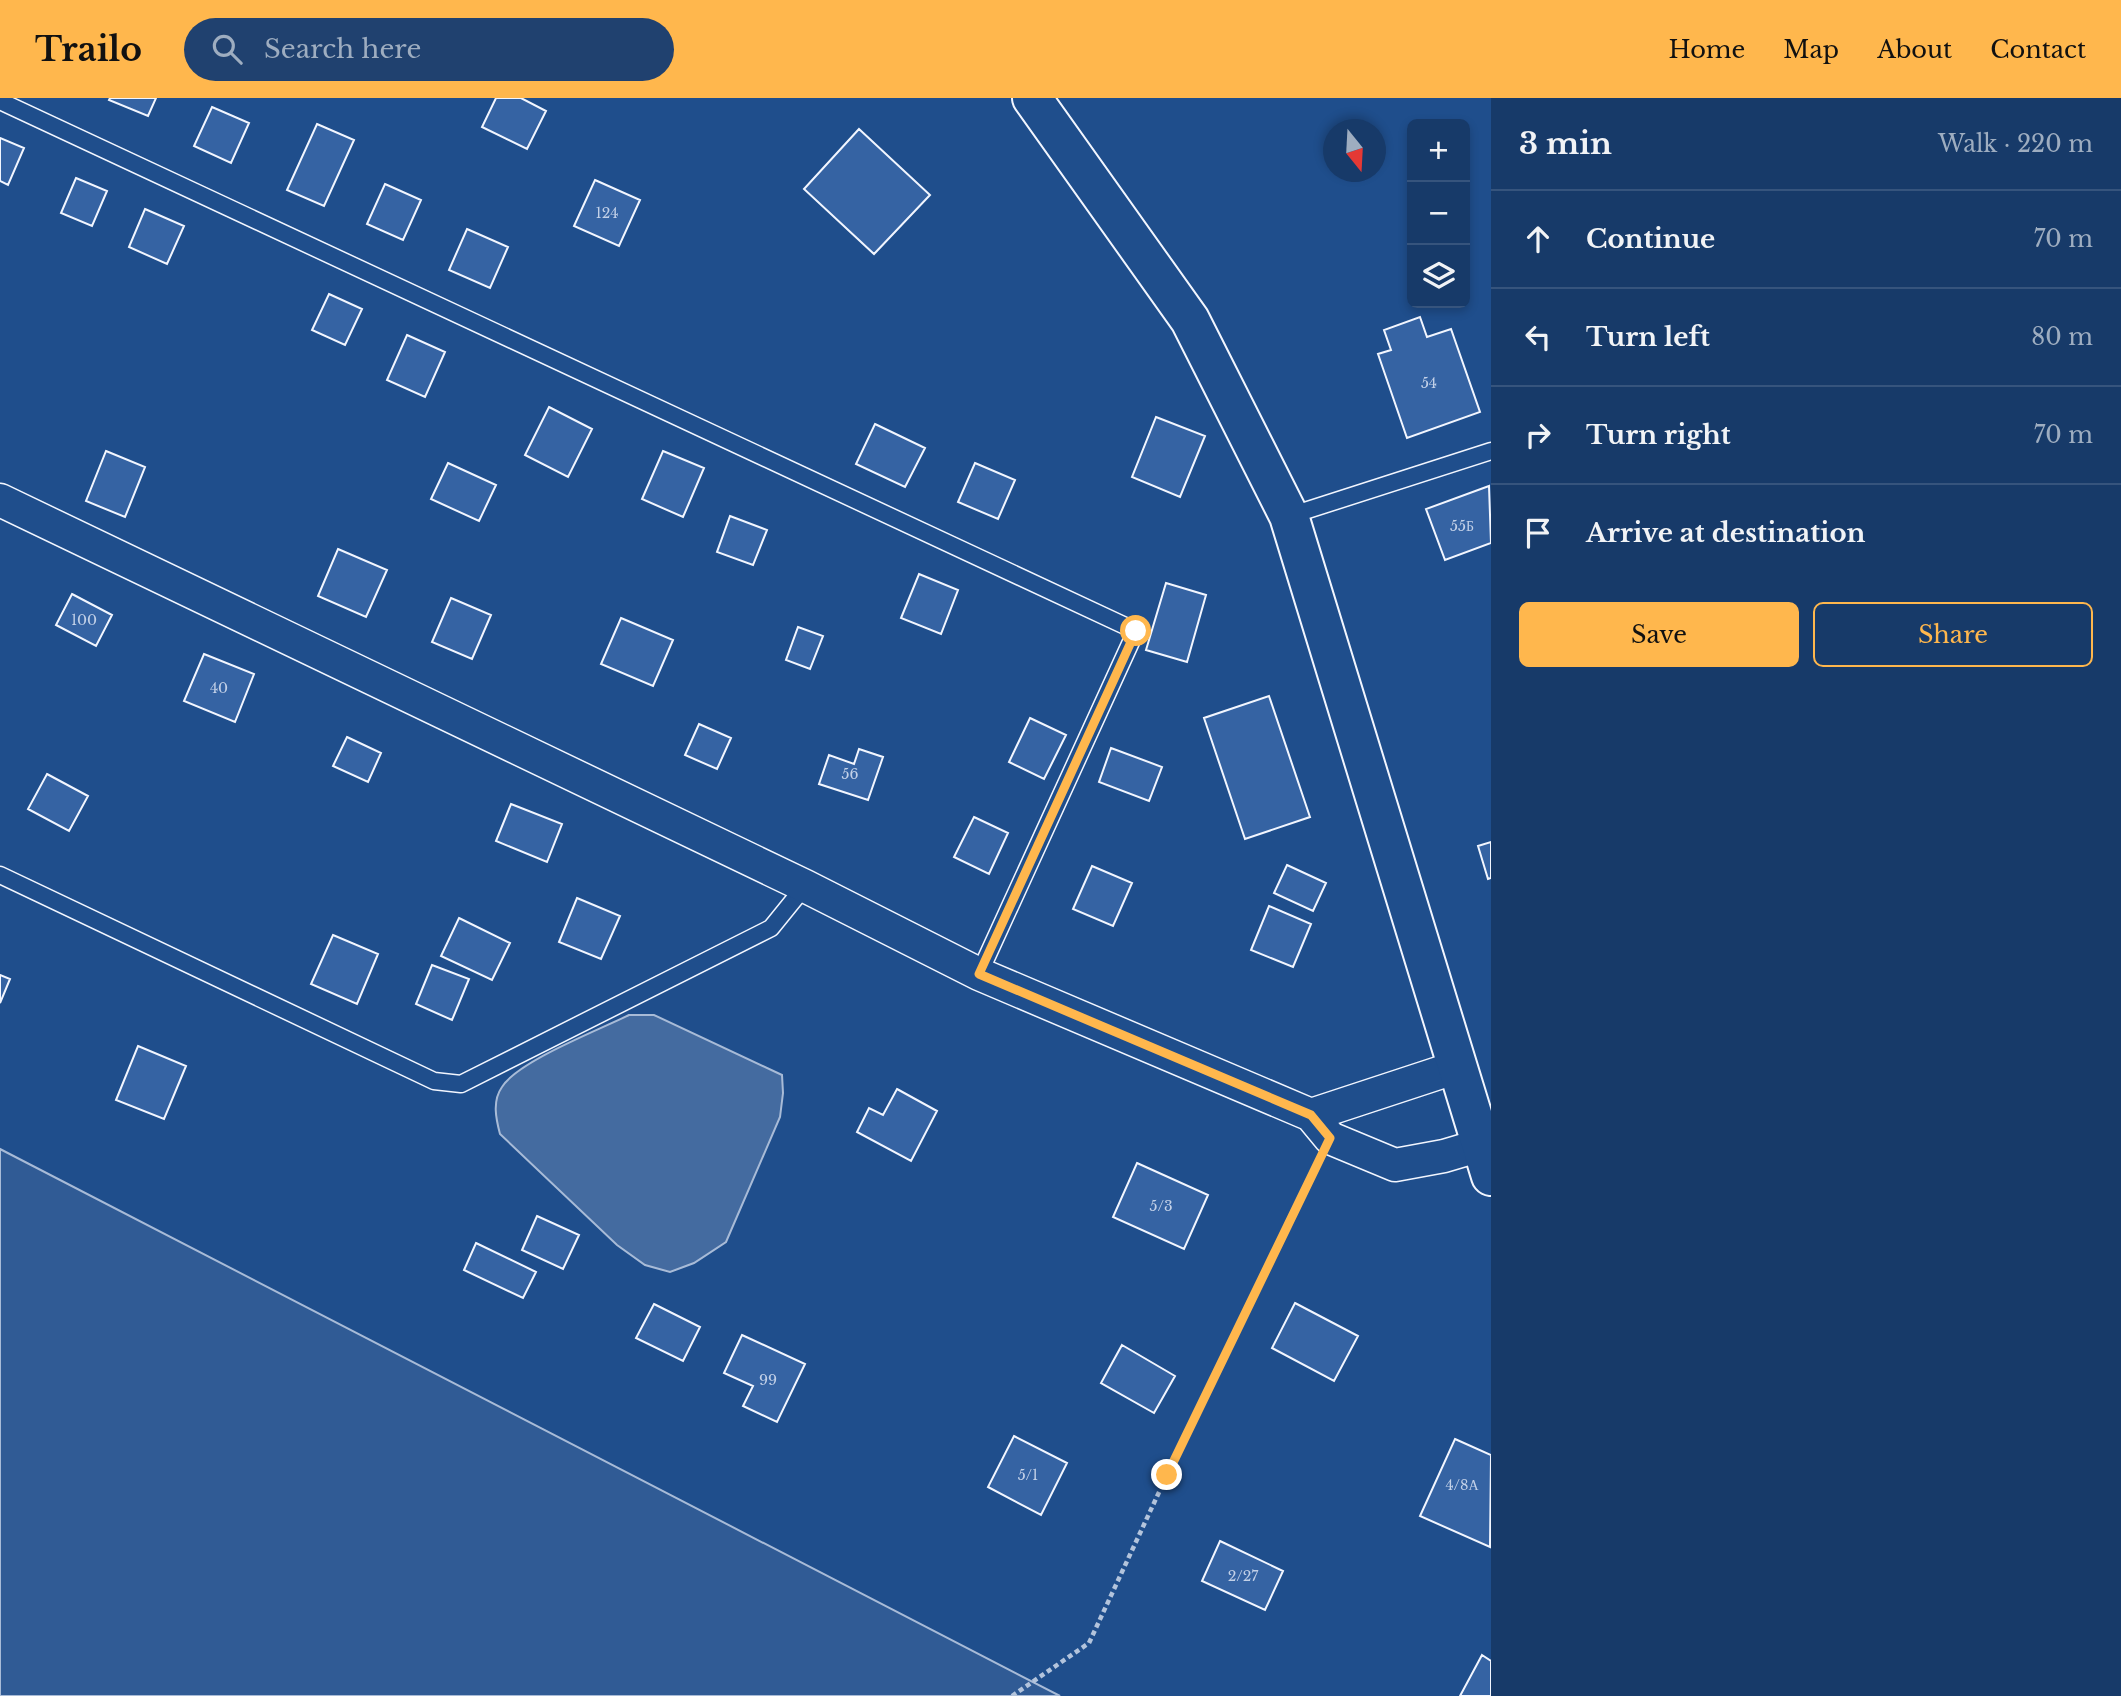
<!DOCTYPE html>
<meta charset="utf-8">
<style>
body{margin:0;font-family:"Libre Baskerville",serif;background:#20416f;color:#f1f3f6}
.controls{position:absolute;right:21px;top:21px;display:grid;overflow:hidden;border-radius:10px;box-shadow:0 4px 10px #0003}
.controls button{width:63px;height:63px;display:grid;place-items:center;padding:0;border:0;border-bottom:2px solid #36547d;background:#173a69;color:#f1f3f6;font:35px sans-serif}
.compass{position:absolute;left:1323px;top:21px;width:63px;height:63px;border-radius:50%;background:#173a69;box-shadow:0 4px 10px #0003;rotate:162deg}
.stop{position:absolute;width:21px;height:21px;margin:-16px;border:5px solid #ffb74d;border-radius:50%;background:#fff}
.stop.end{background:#ffb74d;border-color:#fff;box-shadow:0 2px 7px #0008}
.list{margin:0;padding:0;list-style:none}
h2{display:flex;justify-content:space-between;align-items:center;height:91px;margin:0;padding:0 28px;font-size:30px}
h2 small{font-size:23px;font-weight:400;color:#9eadc0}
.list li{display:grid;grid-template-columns:46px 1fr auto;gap:21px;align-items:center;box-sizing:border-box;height:98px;padding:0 28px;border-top:2px solid #36547d}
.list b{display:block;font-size:26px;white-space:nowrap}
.list em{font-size:23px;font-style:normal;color:#9eadc0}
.actions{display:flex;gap:14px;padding:21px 28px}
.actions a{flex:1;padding:16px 0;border:2px solid #ffb74d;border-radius:10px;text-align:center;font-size:24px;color:#ffb74d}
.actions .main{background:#ffb74d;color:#111}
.icon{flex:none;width:38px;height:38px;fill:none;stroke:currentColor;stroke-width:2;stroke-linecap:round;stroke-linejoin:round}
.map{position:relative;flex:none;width:1491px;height:1598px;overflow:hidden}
header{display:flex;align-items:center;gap:42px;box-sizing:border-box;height:98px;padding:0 35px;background:#ffb74d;color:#111}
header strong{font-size:33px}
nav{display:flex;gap:38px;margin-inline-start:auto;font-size:24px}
.search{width:490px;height:63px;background:#20416f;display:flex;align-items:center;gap:18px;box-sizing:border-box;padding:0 24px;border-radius:38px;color:#9eadc0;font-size:26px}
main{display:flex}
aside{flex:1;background:#173a69}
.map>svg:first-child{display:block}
.built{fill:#305b95;stroke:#a8bbd7;stroke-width:2}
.water{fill:#446ba0;stroke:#a8bbd7;stroke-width:2}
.building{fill:#3563a3;stroke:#f2f6ff;stroke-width:2}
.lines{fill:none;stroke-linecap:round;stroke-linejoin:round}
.lane-casing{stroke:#f2f6ff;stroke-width:19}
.street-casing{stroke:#f2f6ff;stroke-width:35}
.secondary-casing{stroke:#f2f6ff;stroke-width:42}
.path{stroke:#b3c4dc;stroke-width:4.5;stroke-dasharray:5 3.5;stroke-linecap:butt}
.lane{stroke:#1f4e8c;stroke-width:16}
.street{stroke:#1f4e8c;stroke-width:32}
.secondary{stroke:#1f4e8c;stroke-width:38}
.route{stroke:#ffb74d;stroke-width:9}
.labels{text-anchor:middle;stroke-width:5;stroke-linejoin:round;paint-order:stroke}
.number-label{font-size:14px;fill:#c3d1e8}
</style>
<header>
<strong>Trailo</strong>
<div class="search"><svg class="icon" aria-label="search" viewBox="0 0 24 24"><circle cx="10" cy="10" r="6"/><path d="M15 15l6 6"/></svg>Search here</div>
<nav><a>Home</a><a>Map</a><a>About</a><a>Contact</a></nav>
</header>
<main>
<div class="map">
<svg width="1491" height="1598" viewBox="0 0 1491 1598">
<rect width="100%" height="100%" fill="#1f4e8c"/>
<path class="built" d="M0 1051 1060 1598H0Z"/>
<path class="water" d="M629 917H654L782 977 783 995 780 1019 726 1144 694 1165 670 1174 645 1167 617 1147 500 1036C496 1021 492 1003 502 989 518 963 599 932 629 917Z"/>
<path class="building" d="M110 0H156L148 18 109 2Z
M496 0H521L546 13 527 51 482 29Z
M212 9 249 25 231 65 194 48Z
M317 26 354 42 324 108 287 92Z
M859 31 930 97 874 156 804 91Z
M0 40 24 50 8 87 0 83Z
M76 80 107 93 92 128 61 115Z
M595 82 640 102 619 148 574 128Z
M385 86 421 102 403 142 367 126Z
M145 111 184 128 167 166 129 149Z
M467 131 508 149 490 190 449 172Z
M329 196 362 211 345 247 312 232Z
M1420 219 1427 239 1451 231 1480 314 1407 340 1378 256 1391 252 1384 232Z
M407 237 445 254 425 299 387 282Z
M549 309 592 331 568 379 525 357Z
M1156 319 1205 338 1180 399 1132 379Z
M875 326 925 350 905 389 856 366Z
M106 353 145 369 125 419 86 403Z
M663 353 704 370 683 419 642 401Z
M448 365 496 387 479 423 431 401Z
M975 365 1015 382 998 421 958 404Z
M1489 388 1491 445 1445 462 1426 411Z
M730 418 767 432 753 467 717 454Z
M338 451 387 472 366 519 318 498Z
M919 476 958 492 941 536 901 520Z
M1166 485 1206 497 1187 564 1146 552Z
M72 496 112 517 96 548 56 527Z
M451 500 491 517 472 561 432 544Z
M621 520 673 542 653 588 601 566Z
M798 529 823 538 810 571 786 562Z
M204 556 254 576 235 624 184 603Z
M1269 598 1310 719 1245 741 1204 620Z
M1030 620 1066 637 1044 681 1009 664Z
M699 626 731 640 717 671 685 657Z
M347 639 381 655 368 684 333 668Z
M1111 650 1162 669 1149 703 1099 684Z
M859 651 883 659 868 702 819 686 829 657 854 666Z
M47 676 88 698 69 733 28 711Z
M511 706 562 726 547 764 496 743Z
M974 719 1008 735 989 776 954 759Z
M1491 744V780L1488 781 1478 748Z
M1287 767 1326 785 1313 813 1274 795Z
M1092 768 1132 785 1113 828 1073 811Z
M577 800 620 818 601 861 559 844Z
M1269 808 1311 826 1293 869 1251 852Z
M459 820 510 845 492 882 441 858Z
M333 837 378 856 357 906 311 886Z
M432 867 469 881 452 922 416 906Z
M0 877 10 881 0 905Z
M138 948 186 968 164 1021 116 1002Z
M897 991 937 1013 911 1063 857 1034 869 1010 883 1017Z
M1137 1065 1208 1097 1184 1151 1113 1119Z
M537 1118 579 1137 563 1171 522 1152Z
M476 1145 536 1174 523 1200 464 1172Z
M1295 1205 1358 1238 1334 1283 1272 1250Z
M654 1206 700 1229 683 1263 636 1240Z
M742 1237 805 1266 777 1324 743 1308 753 1288 724 1275Z
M1122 1247 1175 1278 1154 1315 1101 1285Z
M1014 1338 1067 1365 1041 1417 988 1389Z
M1455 1341 1491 1357 1490 1449 1420 1418Z
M1220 1443 1283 1473 1265 1512 1202 1483Z
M1482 1557 1491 1563V1598H1460Z"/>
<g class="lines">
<defs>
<path id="lane" d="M0 3 1136 533 979 876
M1289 418 1491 353
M0 777 434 983 461 986 771 830 805 788"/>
<path id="street" d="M0 402 805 788 979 876 1311 1017 1457 969
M1311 1017 1330 1040 1395 1067 1444 1058 1481 1047"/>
<path id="secondary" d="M1032 0 1190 222 1289 418 1491 1078"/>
</defs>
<use href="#lane" class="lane-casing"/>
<use href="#street" class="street-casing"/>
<use href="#secondary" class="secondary-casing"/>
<path class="path" d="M1012 1598 1089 1545 1167 1377 1316 1069"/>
<use href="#lane" class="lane"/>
<use href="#street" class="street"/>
<use href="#secondary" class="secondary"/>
</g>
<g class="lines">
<path class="route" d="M1136 533 979 876 1311 1017 1330 1040 1167 1377"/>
</g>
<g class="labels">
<g class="number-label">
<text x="607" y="120">124</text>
<text x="1429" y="290">54</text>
<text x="1462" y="433">55Б</text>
<text x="84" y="527">100</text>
<text x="219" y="595">40</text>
<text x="850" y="681">56</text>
<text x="1161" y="1113">5/3</text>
<text x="768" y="1287">99</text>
<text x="1028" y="1382">5/1</text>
<text x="1462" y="1392">4/8А</text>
<text x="1243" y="1483">2/27</text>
</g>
</g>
</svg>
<div class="controls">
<button>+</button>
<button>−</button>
<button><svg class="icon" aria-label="layers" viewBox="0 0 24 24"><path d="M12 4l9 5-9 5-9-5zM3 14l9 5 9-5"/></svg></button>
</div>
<svg class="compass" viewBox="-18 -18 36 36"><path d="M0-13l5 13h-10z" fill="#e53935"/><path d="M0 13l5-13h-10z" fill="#9eadc0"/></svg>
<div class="stop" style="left:1136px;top:533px"></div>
<div class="stop end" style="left:1167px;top:1377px"></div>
</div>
<aside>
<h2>3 min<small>Walk · 220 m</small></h2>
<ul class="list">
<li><svg class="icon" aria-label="ahead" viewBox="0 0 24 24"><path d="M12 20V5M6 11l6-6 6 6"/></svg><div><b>Continue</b></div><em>70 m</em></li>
<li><svg class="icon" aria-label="left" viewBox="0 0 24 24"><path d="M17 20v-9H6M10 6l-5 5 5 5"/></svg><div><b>Turn left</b></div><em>80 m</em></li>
<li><svg class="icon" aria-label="right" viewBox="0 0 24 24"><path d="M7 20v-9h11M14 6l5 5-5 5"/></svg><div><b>Turn right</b></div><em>70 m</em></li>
<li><svg class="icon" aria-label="arrive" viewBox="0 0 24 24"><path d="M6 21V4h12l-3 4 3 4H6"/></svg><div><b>Arrive at destination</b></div></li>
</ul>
<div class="actions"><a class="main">Save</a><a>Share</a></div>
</aside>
</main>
